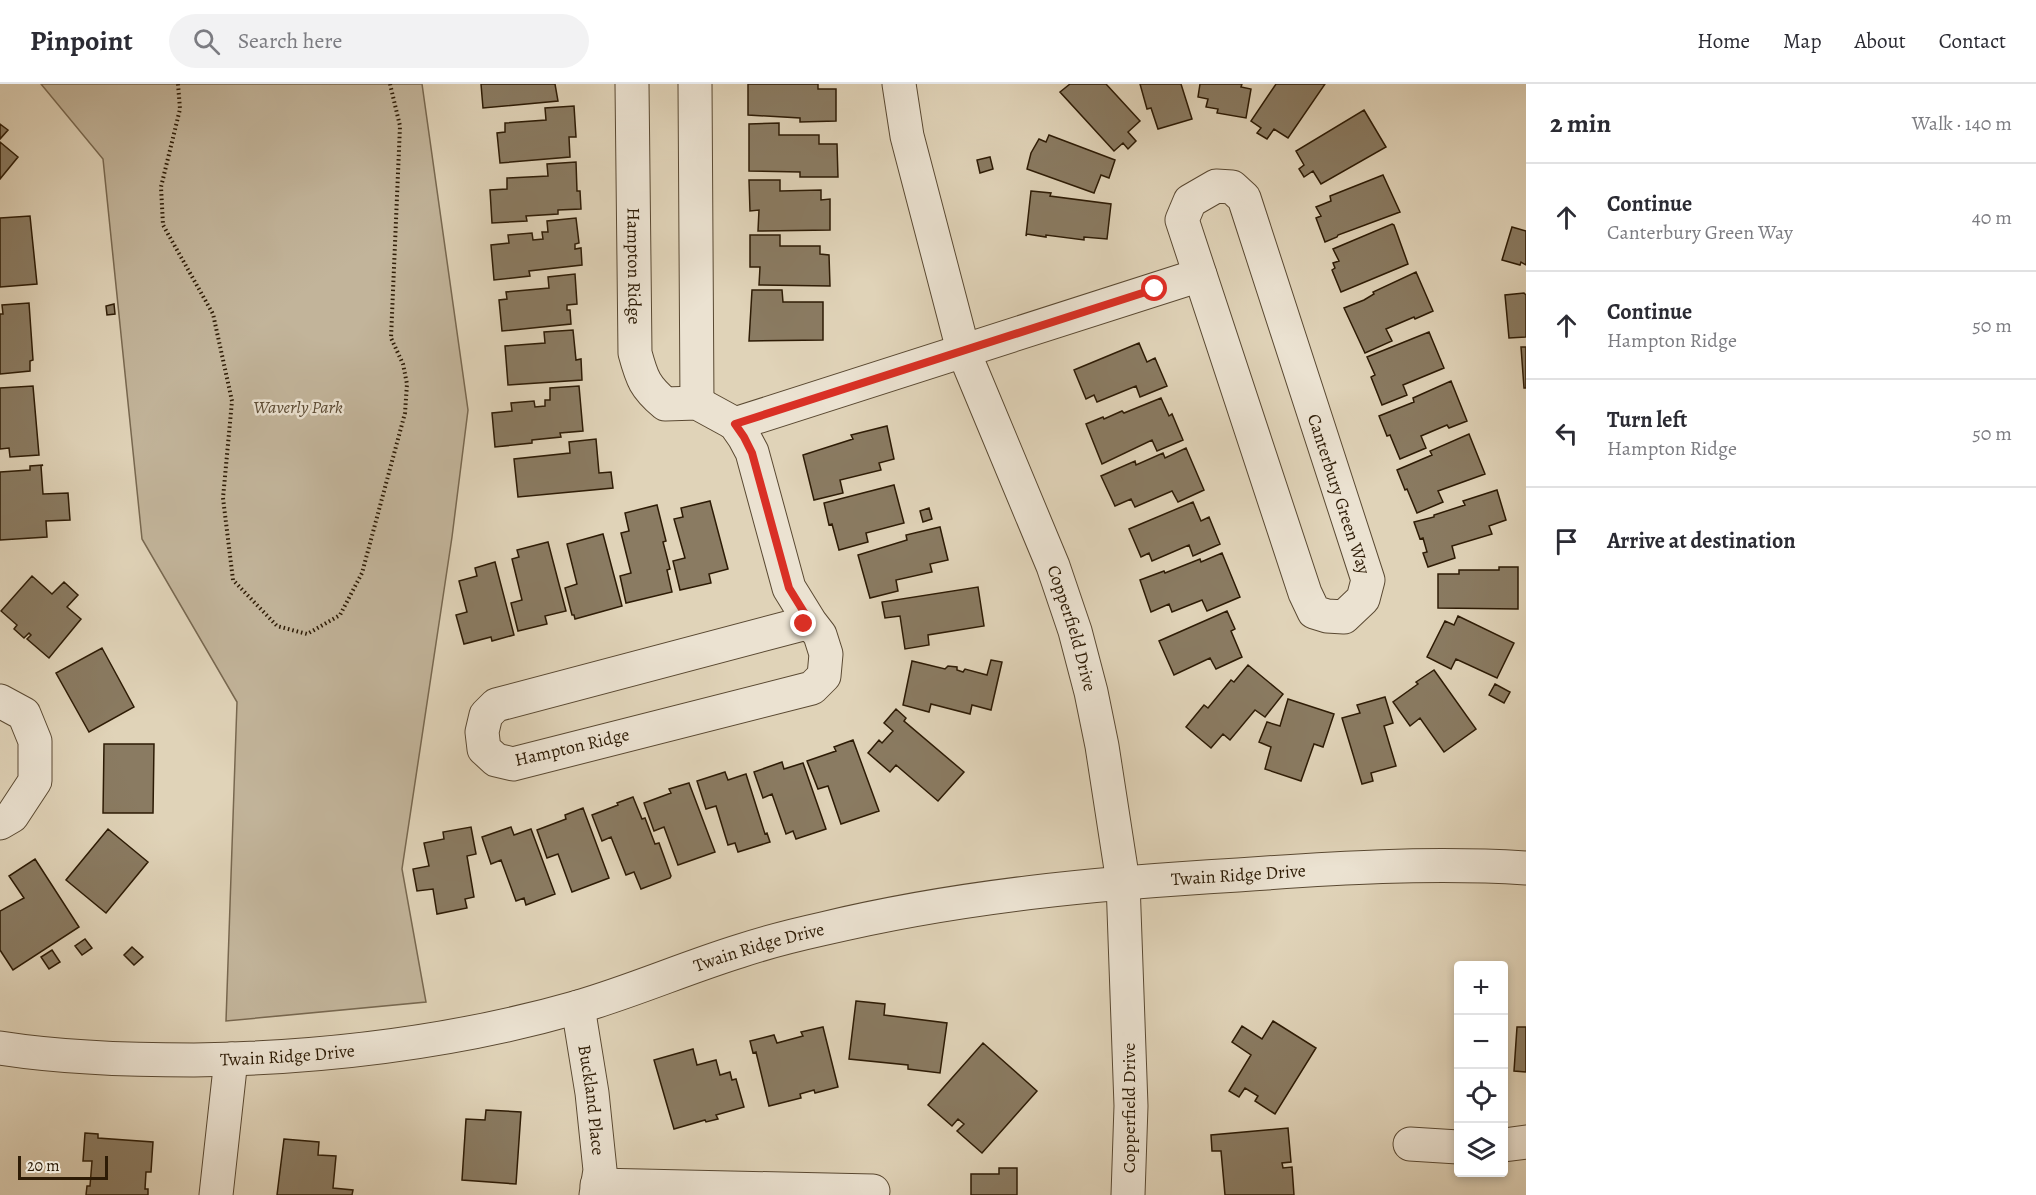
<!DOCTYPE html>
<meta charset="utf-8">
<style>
body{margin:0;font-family:Alegreya,serif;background:#f2f2f3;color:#2b2b33}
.controls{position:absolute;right:18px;bottom:18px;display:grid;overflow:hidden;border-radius:6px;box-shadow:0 3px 9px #0003}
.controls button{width:54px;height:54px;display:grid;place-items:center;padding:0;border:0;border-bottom:2px solid #e1e1e2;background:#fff;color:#2b2b33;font:30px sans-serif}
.scale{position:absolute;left:18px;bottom:15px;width:90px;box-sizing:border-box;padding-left:6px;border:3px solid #2d1b05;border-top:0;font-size:16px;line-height:21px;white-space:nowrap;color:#2d1b05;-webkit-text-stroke:4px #ebe2d1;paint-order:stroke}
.stop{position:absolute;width:18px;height:18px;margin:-14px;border:4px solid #d93025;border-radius:50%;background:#fff}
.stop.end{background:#d93025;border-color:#fff;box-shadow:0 2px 6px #0008}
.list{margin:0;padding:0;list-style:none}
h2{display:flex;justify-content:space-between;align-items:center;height:78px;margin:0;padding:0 24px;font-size:26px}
h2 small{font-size:20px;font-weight:400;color:#7c7c81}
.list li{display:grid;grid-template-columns:39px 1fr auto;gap:18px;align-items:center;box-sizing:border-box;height:108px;padding:0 24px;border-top:2px solid #e1e1e2}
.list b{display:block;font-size:22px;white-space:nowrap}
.list p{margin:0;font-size:20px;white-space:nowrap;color:#7c7c81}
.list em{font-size:20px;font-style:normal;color:#7c7c81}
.icon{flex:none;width:33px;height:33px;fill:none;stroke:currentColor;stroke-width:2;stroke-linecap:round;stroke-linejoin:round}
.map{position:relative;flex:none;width:1526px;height:1111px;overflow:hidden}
header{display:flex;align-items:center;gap:36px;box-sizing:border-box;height:84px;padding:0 30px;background:#fff;border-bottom:2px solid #e1e1e2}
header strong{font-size:28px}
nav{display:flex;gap:33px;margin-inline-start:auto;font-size:21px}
.search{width:420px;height:54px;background:#f2f2f3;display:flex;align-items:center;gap:15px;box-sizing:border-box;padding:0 21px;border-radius:33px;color:#7c7c81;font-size:22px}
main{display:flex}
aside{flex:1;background:#fff}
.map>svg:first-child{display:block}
.green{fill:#c2b49a;stroke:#786850;stroke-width:1.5}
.building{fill:#8a7b62;stroke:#2d1b05;stroke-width:1.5}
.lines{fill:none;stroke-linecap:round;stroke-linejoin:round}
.minor-casing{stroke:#5a4932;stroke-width:35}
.path{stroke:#2d1b05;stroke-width:4;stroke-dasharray:1.5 3;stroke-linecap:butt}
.minor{stroke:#ebe2d1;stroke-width:33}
.route{stroke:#d93025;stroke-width:8}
.labels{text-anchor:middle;stroke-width:5;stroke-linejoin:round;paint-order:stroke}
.street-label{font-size:18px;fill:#2d1b05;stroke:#ebe2d1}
.park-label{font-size:18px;font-style:italic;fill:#5a4932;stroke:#ebe2d1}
</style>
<header>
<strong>Pinpoint</strong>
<div class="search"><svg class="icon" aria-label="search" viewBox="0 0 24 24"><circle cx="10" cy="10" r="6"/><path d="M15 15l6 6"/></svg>Search here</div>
<nav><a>Home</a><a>Map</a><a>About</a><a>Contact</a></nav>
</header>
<main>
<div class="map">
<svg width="1526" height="1111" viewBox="0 0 1526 1111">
<rect width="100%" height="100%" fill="#e0d3b8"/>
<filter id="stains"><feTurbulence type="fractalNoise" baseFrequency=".00333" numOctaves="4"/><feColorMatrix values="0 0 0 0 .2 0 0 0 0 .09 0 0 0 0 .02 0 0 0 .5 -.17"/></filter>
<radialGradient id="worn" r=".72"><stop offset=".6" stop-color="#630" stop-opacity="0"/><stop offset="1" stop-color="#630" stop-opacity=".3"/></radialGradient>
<path class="green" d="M41 0H422L468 326 452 453 402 785 426 918 226 937 237 618 142 455 103 75Z"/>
<path class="building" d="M481 0H555L558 17 483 24Z
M748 0H818V5H836V37L800 38V34L748 31Z
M1070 0H1106L1140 37 1128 48 1136 57 1128 65 1123 59 1114 67 1060 8Z
M1140 0H1181L1192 35 1158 45 1151 24 1147 25Z
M1200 0H1242L1241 3 1251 5 1246 34 1217 29 1218 25 1206 23 1208 15 1198 13Z
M1276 0H1325L1288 54 1274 45 1267 55 1257 49 1261 44 1251 37Z
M574 22 576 53H569L570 73 500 79 497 49 505 48V39L546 36 545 24Z
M1364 26 1386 63 1321 100 1313 87 1304 93 1299 85 1304 81 1296 67Z
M779 39V51H819V60H837L838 93H800V88L749 87V40Z
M0 40 8 46 0 55Z
M1049 51 1115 76 1109 94 1101 91 1094 109 1027 85 1031 69 1039 55 1046 58Z
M0 58 18 73 0 95Z
M990 73 993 85 980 89 977 76Z
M576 78 577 107H580L581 125 558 126V130L526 132 527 137 492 139 490 106 507 105V94L548 92 547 80Z
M1383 91 1400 128 1338 151 1337 153 1325 158 1316 134 1321 132 1316 123 1331 117 1330 112Z
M749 96H780V107L821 106V116L830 115V146L758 147 759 126 750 127Z
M1031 107 1051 109 1050 112 1111 120 1107 155 1084 153V156L1046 151V153L1027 150 1026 152Z
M30 132 37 200 0 203V134Z
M576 134 579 159 575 160V165L581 164 582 181 529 187 530 192 494 196 491 161 509 159 508 151 532 149 533 156 543 155 542 148H548L547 137Z
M1392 140 1394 141 1408 180 1341 208 1332 186 1335 184 1333 179 1339 177 1333 165Z
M1512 143 1526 147V181L1521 178 1520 181 1502 176Z
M750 151H780V162H820V170L829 171 830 202 759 201 760 183H750Z
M1416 188 1433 227 1415 235 1414 233 1386 245 1392 257 1365 269 1344 224 1364 216 1374 210 1373 208Z
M575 190 577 220 567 221V226H570L571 240 502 247 499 216 507 215 506 208 549 204 548 193Z
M752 206H782L783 218H823V256L749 257Z
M1524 209 1526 211V253L1509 254 1505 211Z
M29 219 33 276 30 277V287L0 290V230H3L2 221Z
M114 220 115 230 107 231 106 222Z
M573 246 576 276 581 275 582 296 508 301 505 262 545 259 544 248Z
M1429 248 1444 284 1403 301 1407 311 1382 321 1371 293 1375 291 1367 273Z
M1139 259 1147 278 1155 274 1167 302 1140 313 1136 302 1097 318 1094 311 1086 315 1074 286Z
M1521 263H1526V304H1524Z
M1451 297 1467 337 1449 344 1447 341 1421 352 1426 364 1400 375 1390 351 1387 352 1379 332 1414 318 1413 314Z
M33 302 39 371 10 373 9 364 0 365V304Z
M579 302 583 347 560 349 561 353 532 356V359L495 363 492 329 512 327 511 319 534 317 535 323 545 322V316H550V304Z
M1161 314 1169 332 1172 330 1183 356 1157 367 1152 356 1102 380 1086 340 1103 333 1104 335 1122 327 1124 329Z
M887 342 894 375 879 379 881 386 840 396 843 409 814 416 803 371 853 355 851 351Z
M1469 350 1485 390 1438 407 1443 418 1417 429 1407 405 1405 406 1397 386 1432 371 1430 367Z
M596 355 599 389 611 388 613 404 518 413 514 375 570 369 569 358Z
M1186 364 1204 406 1178 418 1172 407 1135 423 1131 415 1115 422 1101 392 1135 377 1136 381 1163 369 1165 374Z
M43 381 41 382 43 410 68 409 70 436 46 437 47 453 0 456V388L30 386V382Z
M894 401 904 439 866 449 868 458 839 466 832 440 829 441 824 419Z
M1497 406 1506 436 1489 442 1492 450 1452 462 1455 474 1428 483 1423 469 1427 468 1423 454 1420 455 1414 438 1434 433V431L1465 421 1463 417Z
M710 417 728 485 709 490 711 499 680 506 673 477 685 474 674 435 683 433 681 424Z
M1193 418 1201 437 1209 433 1220 460 1193 472 1189 461 1152 477 1149 469 1141 473 1129 445Z
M657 421 666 457 663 458 670 485 667 486 672 508 626 519 620 492 631 489 621 449 629 447 625 429Z
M929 424 932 435 923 438 920 427Z
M940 443 948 476 930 480 932 488 896 496 898 507 870 514 858 471 907 456 906 451Z
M603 450 622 522 575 535 574 531H572L565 504 577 500 567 460Z
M548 458 566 527 545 532 547 540 518 547 511 519 522 516 512 475 519 473 517 466Z
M1222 469 1240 513 1207 527 1202 516 1172 528 1169 520 1151 528 1140 496 1164 487 1165 489 1200 475 1201 478Z
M495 478 514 551 492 557 491 553 464 560 456 531 467 528 459 497 477 492 475 484Z
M1499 483H1518V525L1438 524V490H1459V486H1499Z
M32 492 52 510 64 498 78 511 67 523 81 535 49 574 27 555 31 551 29 549 24 554 14 545 17 541 1 527Z
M978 503 984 542 928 551 929 561 905 565 900 532 885 534 882 518Z
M1227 527 1235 545 1231 547 1242 573 1216 585 1210 574 1174 591 1159 557Z
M1458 532 1514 559 1497 594 1456 575 1451 585 1427 573 1445 537 1454 541Z
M102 564 134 623 89 648 56 589Z
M991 576 1002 578 991 626 972 621 970 630 931 620 929 628 903 621 912 577 945 585 948 582 957 583V586L963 588 965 585 987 591Z
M1248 581 1283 610 1265 633 1255 626 1230 656 1223 650 1211 664 1186 643 1204 621 1208 624 1231 596 1234 598Z
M1434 586 1476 645 1444 668 1420 634 1410 642 1393 618 1418 600 1416 598Z
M1495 600 1510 608 1504 619 1489 611Z
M1385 613 1393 639 1384 642 1396 682 1371 689 1373 697 1362 700 1342 634 1360 629 1357 621Z
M1288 615 1334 630 1323 663 1314 660 1301 697 1265 685 1271 663 1259 658 1267 638 1280 642Z
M896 625 906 634 904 637 964 688 938 717 896 681 890 688 868 669 879 656 882 659 893 647 884 639Z
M853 656 879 727 841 740 828 702 818 705 807 677 836 667 834 663Z
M104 660H154L153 729H103Z
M782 678 784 685 803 679 826 745 796 755 793 747 786 750 772 710 763 714 754 688Z
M725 688 728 696 746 690 765 750 767 749 770 758 738 768 735 759 728 761 716 722 706 725 697 697Z
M689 699 715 768 678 781 664 743 654 747 644 719 671 709 669 705Z
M633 713 642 735 645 734 655 760 659 759 671 792 670 794 641 805 634 788 626 791 611 753 602 757 592 731 618 721 617 719Z
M583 724 609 794 572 808 558 770 547 774 537 746 566 735 565 731Z
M471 743 476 770 467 772 474 813 465 815 467 824 437 830 433 805 417 807 413 785 429 782 424 759 444 755 443 748Z
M511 743 514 751 531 745 555 810 526 821 524 814 516 817 501 776 491 780 482 753Z
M108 745 148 778 106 829 66 796Z
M35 775 79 843 13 886 0 866V827L24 814 9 792Z
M85 855 92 864 82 871 75 862Z
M132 863 143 873 134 881 124 871Z
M52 866 60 878 49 885 41 873Z
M856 917 885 920 884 931 947 939 940 989 908 985V981L849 975Z
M1273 937 1316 964 1275 1030 1255 1017 1258 1012 1245 1004 1239 1013 1229 1007 1251 971 1232 958 1242 942 1262 955Z
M823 943 838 1003 815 1009 814 1006 800 1010 801 1014 769 1022 756 968 753 969 750 957 774 951 777 959 803 952 801 948Z
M1517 943H1526V988L1514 987Z
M983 959 1037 1007 982 1069 957 1047 964 1040 958 1035 952 1042 928 1021Z
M693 965 697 981 716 976 720 991 730 988 732 996 736 995 744 1023 716 1031 718 1035 706 1038 705 1036 674 1045 654 976Z
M486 1026 521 1028 516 1100 462 1096 466 1035 485 1036Z
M1288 1044 1291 1078 1282 1079 1283 1084 1292 1083 1294 1111H1225L1221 1067H1212L1211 1051Z
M85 1049 98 1050V1054L153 1058 151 1088H146L145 1105H148V1111H86L87 1102H90L92 1077H83Z
M284 1055 319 1058 318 1071 336 1072 333 1104 353 1106 352 1111H277Z
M999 1084H1017V1111H971V1090H999Z"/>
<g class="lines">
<defs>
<g id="minor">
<path id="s1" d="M632 0 635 269C642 295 645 303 665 320L697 319 730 337 735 340 744 353 752 368 789 504 810 538 820 551 826 570 824 592 812 604 513 680 496 676 484 665 482 648 486 631 496 621 810 538"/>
<path d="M695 0 697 319"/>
<path id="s2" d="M899 0 907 52 963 266 1053 482 1075 547 1091 608 1102 662 1123 798 1131 1022 1128 1111"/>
<path d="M1216 102 1232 103 1244 114 1368 496 1363 515 1344 533 1327 532 1314 528 1305 509 1182 136 1190 117Z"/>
<path d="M735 340 1200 191"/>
<path d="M0 617 24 630 35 657V697L12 732 0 739"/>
<path id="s3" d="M578 923 592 1009 600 1086 596 1111"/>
<path id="s4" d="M0 964C64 974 129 976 194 976 324 974 452 959 578 923 633 907 685 884 740 867 767 858 795 851 822 845 959 812 1099 799 1238 791 1334 784 1430 778 1526 784"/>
<path d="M1410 1060 1458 1063"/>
<path d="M1504 1061 1526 1058"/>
<path d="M597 1101 873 1107"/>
<path d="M216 1111 231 975"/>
</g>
</defs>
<use href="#minor" class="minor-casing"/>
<path class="path" d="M178 0 180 25 161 103 163 141 213 230 232 317 223 414 233 496 277 542 307 550 340 531 362 489 405 329 407 300 403 280 391 254 400 42 390 0"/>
<use href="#minor" class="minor"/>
</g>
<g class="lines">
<path class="route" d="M804 540 810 538 789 504 752 369 744 353 735 340 1155 205"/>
</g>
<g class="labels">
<g class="street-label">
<text dy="6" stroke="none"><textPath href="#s1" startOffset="182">Hampton Ridge</textPath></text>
<text transform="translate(1339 410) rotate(72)" y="6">Canterbury Green Way</text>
<text dy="6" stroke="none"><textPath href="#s2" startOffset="573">Copperfield Drive</textPath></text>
<text transform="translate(572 663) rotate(-13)" y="6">Hampton Ridge</text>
<text dy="6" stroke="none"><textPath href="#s4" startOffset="1260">Twain Ridge Drive</textPath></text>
<text dy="6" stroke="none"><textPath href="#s4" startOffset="774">Twain Ridge Drive</textPath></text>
<text dy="6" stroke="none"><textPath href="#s4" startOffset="288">Twain Ridge Drive</textPath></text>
<text dy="6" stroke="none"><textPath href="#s3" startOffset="94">Buckland Place</textPath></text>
<text transform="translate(1129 1024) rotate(-90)" y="6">Copperfield Drive</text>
</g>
<g class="park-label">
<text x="298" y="329">Waverly Park</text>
</g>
</g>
<rect width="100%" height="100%" filter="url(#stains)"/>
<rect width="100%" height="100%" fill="url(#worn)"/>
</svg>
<div class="controls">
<button>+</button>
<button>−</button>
<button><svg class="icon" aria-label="locate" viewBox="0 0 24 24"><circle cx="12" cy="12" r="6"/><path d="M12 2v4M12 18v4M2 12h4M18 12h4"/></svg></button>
<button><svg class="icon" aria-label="layers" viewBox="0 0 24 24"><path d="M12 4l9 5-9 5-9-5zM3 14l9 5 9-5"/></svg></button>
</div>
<div class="scale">20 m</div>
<div class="stop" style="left:1155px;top:205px"></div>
<div class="stop end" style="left:804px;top:540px"></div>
</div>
<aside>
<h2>2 min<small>Walk · 140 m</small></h2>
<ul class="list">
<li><svg class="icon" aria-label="ahead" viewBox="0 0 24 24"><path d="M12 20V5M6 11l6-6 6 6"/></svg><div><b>Continue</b><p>Canterbury Green Way</p></div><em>40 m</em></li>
<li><svg class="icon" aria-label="ahead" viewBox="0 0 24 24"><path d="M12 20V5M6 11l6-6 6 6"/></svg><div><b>Continue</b><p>Hampton Ridge</p></div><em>50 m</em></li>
<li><svg class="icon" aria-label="left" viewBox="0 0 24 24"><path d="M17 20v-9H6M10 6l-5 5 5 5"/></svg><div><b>Turn left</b><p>Hampton Ridge</p></div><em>50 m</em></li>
<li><svg class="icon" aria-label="arrive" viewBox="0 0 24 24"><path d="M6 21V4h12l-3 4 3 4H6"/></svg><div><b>Arrive at destination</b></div></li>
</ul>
</aside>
</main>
